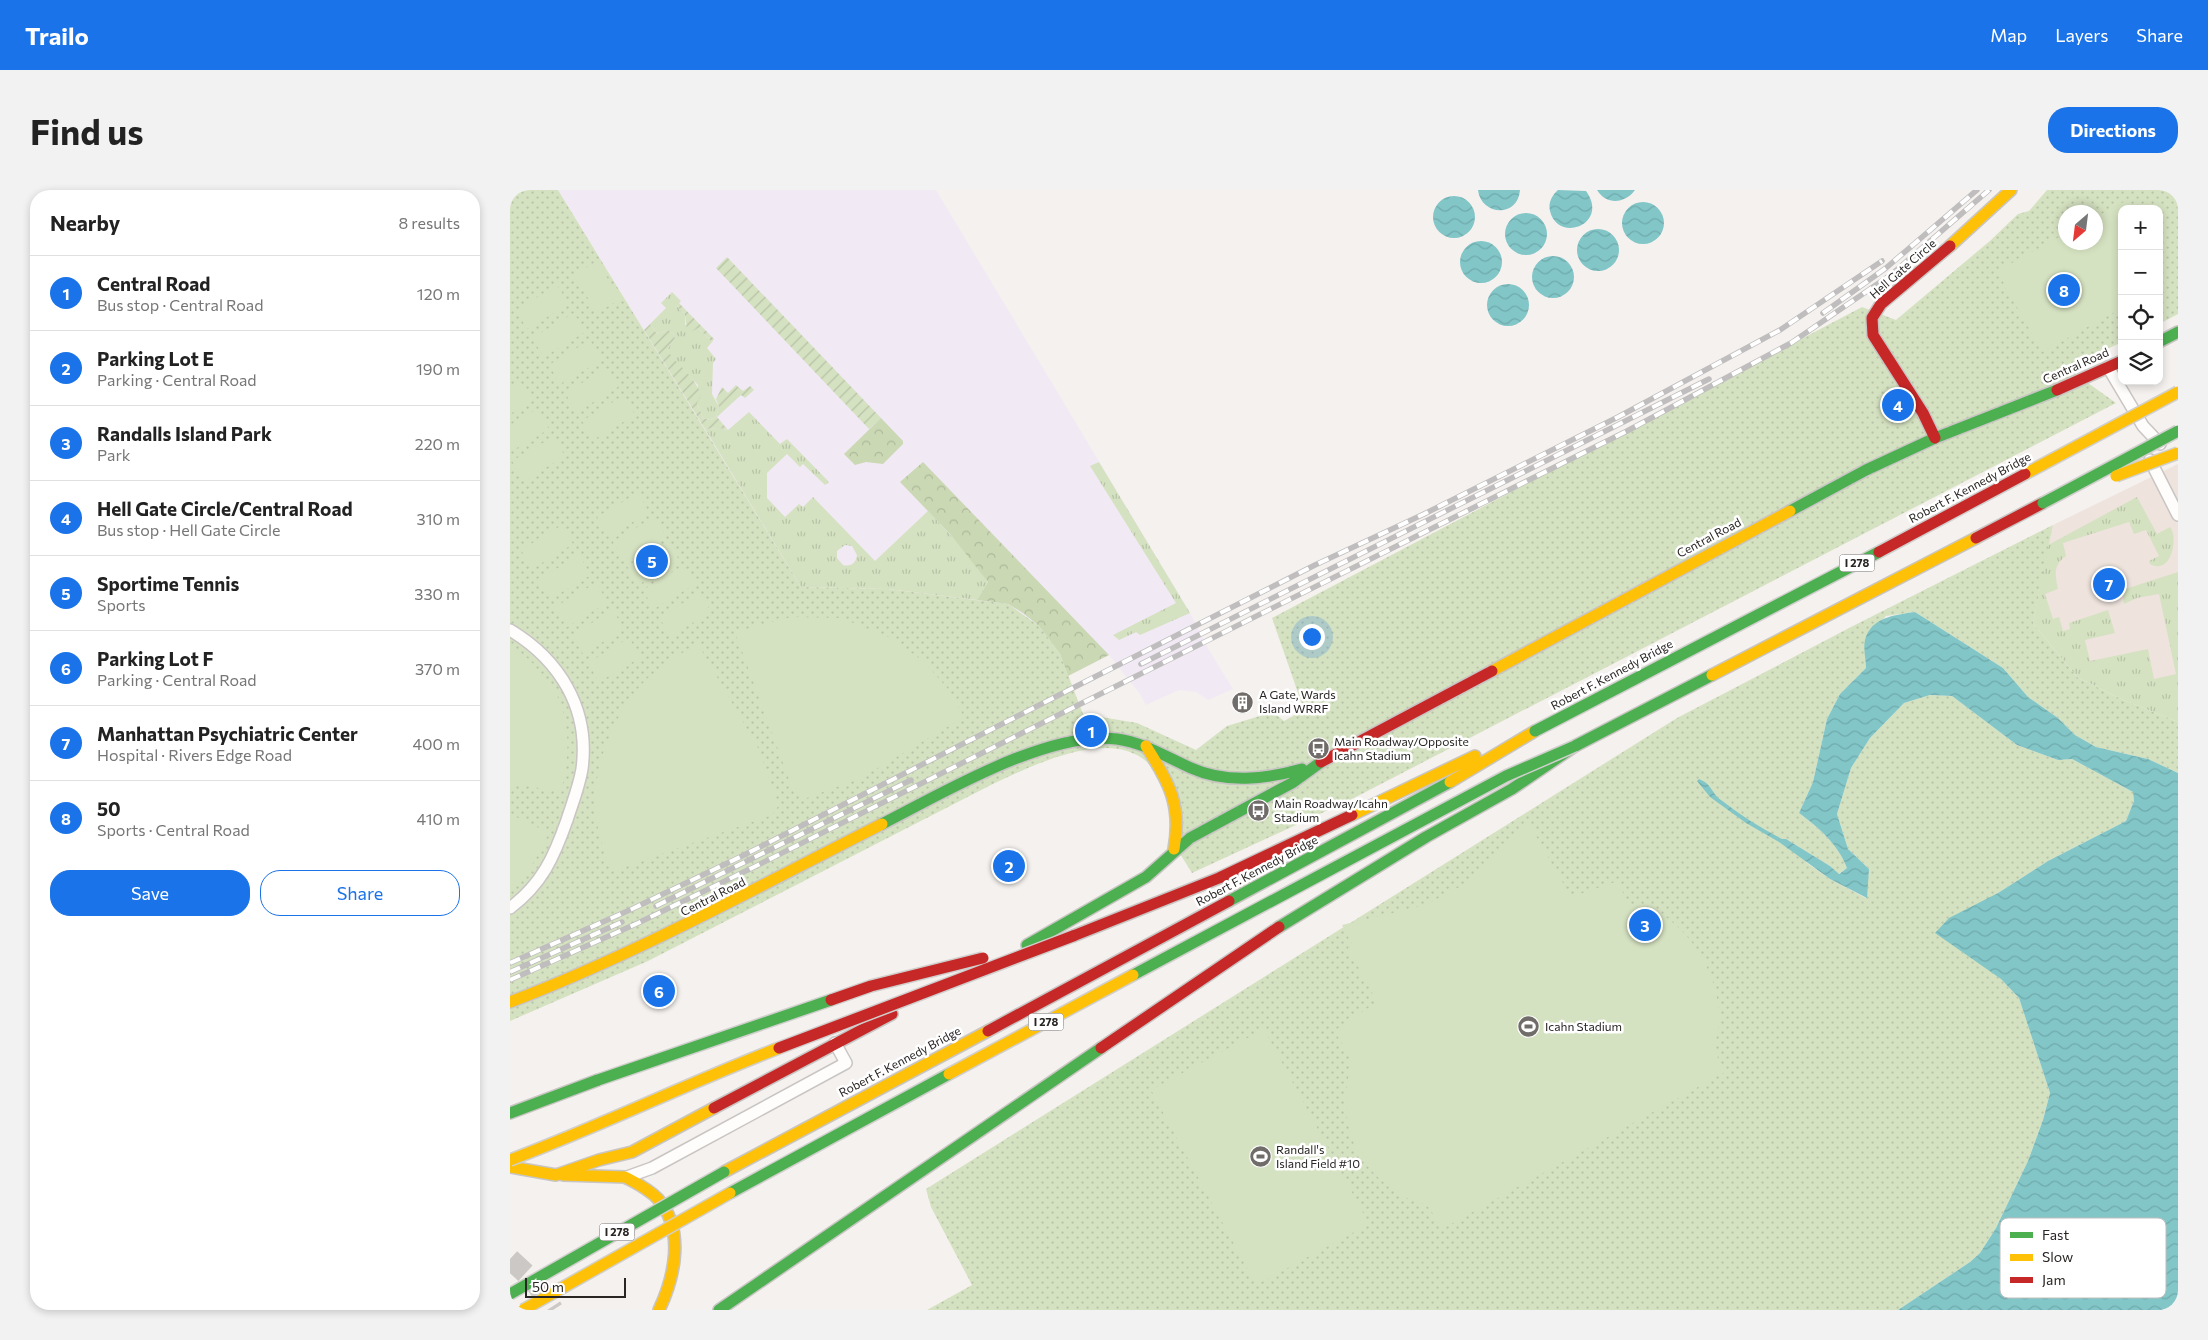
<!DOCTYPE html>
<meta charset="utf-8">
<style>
body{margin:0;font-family:Commissioner,sans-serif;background:#f2f2f2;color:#222}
.controls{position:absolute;right:15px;top:15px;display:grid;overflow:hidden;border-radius:10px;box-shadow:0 2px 8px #0003}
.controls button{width:45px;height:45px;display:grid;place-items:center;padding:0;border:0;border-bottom:1px solid #e0e0e0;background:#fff;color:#222;font:25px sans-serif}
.compass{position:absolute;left:1548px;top:15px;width:45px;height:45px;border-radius:50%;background:#fff;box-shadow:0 2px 8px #0003;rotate:208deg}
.scale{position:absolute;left:15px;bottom:12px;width:101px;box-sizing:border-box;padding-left:5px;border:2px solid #282523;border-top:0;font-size:14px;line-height:18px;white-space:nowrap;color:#282523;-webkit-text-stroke:4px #fff;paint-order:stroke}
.you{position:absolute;left:801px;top:446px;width:18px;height:18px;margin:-12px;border:4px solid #fff;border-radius:50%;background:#1a73e8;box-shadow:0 0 0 8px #1a73e833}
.badge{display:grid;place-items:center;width:32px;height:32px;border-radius:50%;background:#1a73e8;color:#fff;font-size:16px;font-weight:700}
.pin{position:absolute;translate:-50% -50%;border:2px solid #fff;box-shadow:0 1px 5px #0006}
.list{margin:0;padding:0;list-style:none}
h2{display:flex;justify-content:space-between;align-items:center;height:65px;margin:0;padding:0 20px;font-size:21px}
h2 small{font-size:16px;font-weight:400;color:#767676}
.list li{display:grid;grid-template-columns:32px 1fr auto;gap:15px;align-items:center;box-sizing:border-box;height:75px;padding:0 20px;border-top:1px solid #e0e0e0}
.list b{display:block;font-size:19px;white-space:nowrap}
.list p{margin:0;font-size:16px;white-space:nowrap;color:#767676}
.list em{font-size:16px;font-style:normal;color:#767676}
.actions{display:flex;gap:10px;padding:15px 20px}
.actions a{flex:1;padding:11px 0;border:1px solid #1a73e8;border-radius:20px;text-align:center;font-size:18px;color:#1a73e8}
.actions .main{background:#1a73e8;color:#fff}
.icon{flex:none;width:28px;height:28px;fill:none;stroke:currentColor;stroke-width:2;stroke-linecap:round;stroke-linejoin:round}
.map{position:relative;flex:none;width:1668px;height:1120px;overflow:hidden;border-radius:20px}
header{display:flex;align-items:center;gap:30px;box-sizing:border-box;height:70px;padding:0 25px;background:#1a73e8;color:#fff}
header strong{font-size:24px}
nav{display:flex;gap:28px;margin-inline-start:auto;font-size:18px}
.intro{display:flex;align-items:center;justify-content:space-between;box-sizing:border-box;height:120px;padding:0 30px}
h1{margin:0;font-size:35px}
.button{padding:12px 22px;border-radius:20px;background:#1a73e8;color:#fff;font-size:18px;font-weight:700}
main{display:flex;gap:30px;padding:0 30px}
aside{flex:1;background:#fff;border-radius:20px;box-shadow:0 2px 8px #0003}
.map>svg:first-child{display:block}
.built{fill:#eee3dd}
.education{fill:#f1e9f4}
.grass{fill:url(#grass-tufts);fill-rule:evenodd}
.forest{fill:url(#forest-crowns)}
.park{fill:url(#park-dots);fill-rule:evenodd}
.garden{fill:url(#garden-furrows)}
.pitch{fill:#d5e2c1}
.water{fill:url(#water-waves)}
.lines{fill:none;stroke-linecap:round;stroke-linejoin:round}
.highway-tunnel{stroke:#ccc8c5;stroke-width:21;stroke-dasharray:21 11;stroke-linecap:butt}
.street-casing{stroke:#c8c5c3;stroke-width:14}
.fast-casing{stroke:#c8c5c3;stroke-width:14}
.slow-casing{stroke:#c8c5c3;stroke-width:14}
.jam-casing{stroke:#c8c5c3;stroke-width:14}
.street{stroke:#fefdfc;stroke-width:11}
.fast{stroke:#4caf50;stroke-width:11}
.slow{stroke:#ffc107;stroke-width:11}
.jam{stroke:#c62828;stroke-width:11}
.rail-casing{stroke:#bfbdbd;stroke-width:5.5}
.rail{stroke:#fff;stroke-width:4;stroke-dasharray:11;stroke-linecap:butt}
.fast-bridge-casing{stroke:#d0cfcd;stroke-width:14;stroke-linecap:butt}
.slow-bridge-casing{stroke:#d0cfcd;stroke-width:14;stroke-linecap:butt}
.jam-bridge-casing{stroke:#d0cfcd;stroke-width:14;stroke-linecap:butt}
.fast-bridge{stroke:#4caf50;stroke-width:11}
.slow-bridge{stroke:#ffc107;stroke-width:11}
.jam-bridge{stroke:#c62828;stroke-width:11}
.labels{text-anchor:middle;stroke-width:5;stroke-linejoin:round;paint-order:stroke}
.shield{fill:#fff;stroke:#686665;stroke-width:1}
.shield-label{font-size:11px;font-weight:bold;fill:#282523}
.street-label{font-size:12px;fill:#282523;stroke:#fff}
.poi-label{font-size:12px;fill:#282523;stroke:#fff;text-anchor:start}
.key{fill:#fff;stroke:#bebebd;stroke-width:1}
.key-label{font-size:14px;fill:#282523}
</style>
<header>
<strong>Trailo</strong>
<nav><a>Map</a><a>Layers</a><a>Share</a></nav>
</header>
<div class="intro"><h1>Find us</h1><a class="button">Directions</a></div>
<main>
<aside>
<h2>Nearby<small>8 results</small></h2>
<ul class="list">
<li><span class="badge">1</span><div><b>Central Road</b><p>Bus stop · Central Road</p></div><em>120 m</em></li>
<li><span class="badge">2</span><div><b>Parking Lot E</b><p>Parking · Central Road</p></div><em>190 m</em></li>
<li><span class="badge">3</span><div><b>Randalls Island Park</b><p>Park</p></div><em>220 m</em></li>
<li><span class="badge">4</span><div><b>Hell Gate Circle/Central Road</b><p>Bus stop · Hell Gate Circle</p></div><em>310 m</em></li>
<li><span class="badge">5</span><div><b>Sportime Tennis</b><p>Sports</p></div><em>330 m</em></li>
<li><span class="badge">6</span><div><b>Parking Lot F</b><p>Parking · Central Road</p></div><em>370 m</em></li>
<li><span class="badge">7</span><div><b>Manhattan Psychiatric Center</b><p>Hospital · Rivers Edge Road</p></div><em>400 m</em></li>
<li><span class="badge">8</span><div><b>50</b><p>Sports · Central Road</p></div><em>410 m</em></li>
</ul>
<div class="actions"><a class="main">Save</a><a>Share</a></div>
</aside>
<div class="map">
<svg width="1668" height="1120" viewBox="0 0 1668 1120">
<defs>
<pattern id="grass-tufts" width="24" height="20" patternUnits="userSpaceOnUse" patternTransform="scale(1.25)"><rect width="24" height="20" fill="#d5e2c1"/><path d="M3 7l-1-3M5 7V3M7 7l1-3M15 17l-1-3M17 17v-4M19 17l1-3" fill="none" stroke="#b7c2a6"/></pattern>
<pattern id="forest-crowns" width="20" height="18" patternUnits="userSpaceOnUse" patternTransform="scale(1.25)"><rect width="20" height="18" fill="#cad8b4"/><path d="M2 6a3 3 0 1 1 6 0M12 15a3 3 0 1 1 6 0" fill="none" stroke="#aeb99a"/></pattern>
<pattern id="park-dots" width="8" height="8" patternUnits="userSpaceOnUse" patternTransform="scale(1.25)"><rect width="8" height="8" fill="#d5e2c1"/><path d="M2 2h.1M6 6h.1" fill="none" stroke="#b7c2a6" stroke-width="1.8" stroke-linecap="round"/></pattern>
<pattern id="garden-furrows" width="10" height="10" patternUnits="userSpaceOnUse" patternTransform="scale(1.25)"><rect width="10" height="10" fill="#d5e2c1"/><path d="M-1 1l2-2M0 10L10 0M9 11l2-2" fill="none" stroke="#b7c2a6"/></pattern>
<pattern id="water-waves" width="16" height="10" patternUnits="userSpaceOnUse" patternTransform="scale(1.25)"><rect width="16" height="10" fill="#82c6c8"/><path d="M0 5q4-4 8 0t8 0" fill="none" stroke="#70aaac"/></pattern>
</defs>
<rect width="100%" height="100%" fill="#f5f1ee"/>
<path class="built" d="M1668 274V532L1523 433 1543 335Z"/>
<path class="education" d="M48 0H426L680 423 699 460 723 499 698 510 686 502 669 500 636 515 630 504 599 465 558 486 550 464 467 410 378 399 291 397Z"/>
<path class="grass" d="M162 102 171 111 167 116 175 125V135L188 138 202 152 197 158 206 169 203 173 202 204 209 217 206 227 200 230 193 228 187 213 188 195 158 163 157 160 165 148 163 143 158 140 147 144 140 134 156 118 151 113Z
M239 222 270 254 277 249 319 292 315 295 293 274 290 277 277 264 257 283V308L275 327 289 314 293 317 303 307 365 371 418 321 455 360 478 392 467 410 378 399 291 397 195 239 209 238 218 240ZM335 355 342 356 347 365C346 373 341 377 333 375L327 368V361Z
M589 272 680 423 630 445 626 442 609 450 603 445 666 413 580 276Z
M1627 307 1647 344 1660 337C1668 345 1663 386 1640 374L1639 371 1649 366 1636 340 1624 344 1619 332 1553 353 1556 366C1543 375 1545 385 1548 399L1535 404 1543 429 1549 427 1553 441 1560 439 1559 433 1598 420 1605 443 1575 450 1580 471 1638 459 1644 489 1666 484 1649 404 1627 408 1614 414 1612 400 1668 382V532L1609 508 1567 487 1523 433 1538 355Z"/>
<path class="forest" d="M371 228 393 251V254L373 274 356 272 345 275 334 264Z
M413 272 599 465 558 486 550 464 529 436 513 423 498 414 467 410 478 392 441 345 390 292Z"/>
<path class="park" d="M0 0H48L291 397 378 399 498 414 529 436 550 464 573 524 627 533 686 560 717 536 763 522 774 531 794 520 762 428 1352 117 1386 130 1481 50 1508 24 1519 21 1537 0H1668V124L1649 134V19H1612V152L1557 178 1606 213 844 608 682 683 659 646C665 624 661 606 648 588 645 583 641 577 637 572 597 536 517 578 477 597L138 771 0 831ZM1556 22H1586V52H1556Z
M1543 335 1523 433 1567 487 1609 508 1668 532V583L1638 569 1586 557 1565 545 1548 528 1518 507 1493 478 1405 422 1376 426 1355 451 1356 478 1330 504 1317 529 1303 592 1289 623C1309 638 1328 654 1337 678L1328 684 1320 676 1276 649 1297 673 1320 689 1356 708 1359 679 1338 659 1327 624 1341 578 1360 548 1394 513 1420 505 1442 506 1507 555 1548 570 1562 569 1623 602 1624 611 1616 631 1538 671 1488 703 1491 789 1509 808 1540 903 1533 930 1518 971 1486 1038 1470 1063 1460 1072 1388 1120H417L462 1095 421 1017 416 999 1167 528 1341 437Z"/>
<path class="garden" d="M217 67 371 228 359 239 206 78Z
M169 113 204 149 202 152 188 138 181 142 177 140 175 125 167 116Z
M140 134 147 144 158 140 163 143 165 148 157 160C168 176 185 186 191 205L187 213 193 228 200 230 206 227 209 217 206 209 212 197 218 203 226 195 233 201 240 196 244 200 235 208 231 205 207 227 218 240 209 238 195 239 134 140Z"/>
<path class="pitch" d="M1619 9 1624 19H1612V118L1532 162 1487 81 1555 44 1556 52H1586V27Z
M87 71 110 109 87 123 64 85Z
M47 95 59 114 17 139 6 120Z
M64 123 75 142 34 167 22 148Z
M80 150 92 170 50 194 39 175Z
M97 178 108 197 67 222 55 203Z
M10 192 22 211 0 224V198Z
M113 206 125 225 83 250 72 231Z
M27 219 39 239 0 262V235Z
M43 247 55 266 14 291 2 271Z
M128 303 139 322 98 347 87 327Z
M144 327 156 346 114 371 103 352Z
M52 335 63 354 22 379 11 360Z
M158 351 169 370 128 395 117 376Z
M69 365 81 385 40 409 28 390Z
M174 375 185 394 144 419 133 400Z
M86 393 98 412 57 437 45 417Z
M190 403 201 422 160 446 149 427Z
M103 420 114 439 73 464 62 445Z
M281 427 331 428 383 449 414 472 439 500 454 527 351 588 294 609 284 603 225 442Z
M119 448 131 467 89 492 78 473Z
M188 454 248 558 269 615 262 625 100 682C96 664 88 645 86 626 80 583 103 525 132 494 148 477 168 465 188 454Z
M0 456C14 463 24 474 34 487 39 494 46 502 49 510 61 539 59 571 51 601L0 594Z
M0 624 39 643C28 665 19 684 0 699Z
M1018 632 1061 707 1108 691 1119 717C1163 713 1201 770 1207 808 1209 817 1210 826 1209 835 1208 843 1204 854 1206 861 1207 868 1212 876 1215 882L930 1040C927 1033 924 1025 920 1019 914 1012 900 1010 893 1006 837 972 828 927 842 868L824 841 867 812 838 758 842 754 832 735 916 715 934 705 959 692Z
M754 839 859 1034 746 1095 641 900Z"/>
<path class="water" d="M968 0H1010C1008 28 971 26 968 0Z
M1048 0 1076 1C1100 34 1048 54 1040 21 1038 13 1042 5 1048 0Z
M1087 0H1125C1115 14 1096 15 1087 0Z
M923 27a21 21 0 1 1 42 0a21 21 0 1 1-42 0Z
M1112 33a21 21 0 1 1 42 0a21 21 0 1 1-42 0Z
M995 44a21 21 0 1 1 42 0a21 21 0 1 1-42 0Z
M1067 60a21 21 0 1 1 42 0a21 21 0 1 1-42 0Z
M950 72a21 21 0 1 1 42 0a21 21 0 1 1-42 0Z
M1022 87a21 21 0 1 1 42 0a21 21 0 1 1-42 0Z
M977 115a21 21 0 1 1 42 0a21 21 0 1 1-42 0Z
M1405 422 1493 478 1518 507 1548 528 1565 545 1586 557 1638 569 1668 583V1120H1388L1460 1072 1470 1063 1486 1038 1518 971 1533 930 1540 903 1509 808 1491 789 1425 743 1439 728 1488 703 1538 671 1616 631 1624 611 1623 602 1562 569 1548 570 1507 555 1442 506 1420 505 1394 513 1360 548 1341 578 1327 624 1338 659 1359 679 1357 708 1320 689 1269 652 1236 633 1200 607 1187 591 1189 589C1203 595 1201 603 1211 610 1230 625 1251 638 1272 649H1276L1320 676 1329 684 1337 678C1328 654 1309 638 1289 623L1303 592 1317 529 1330 504 1356 478C1356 470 1353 458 1355 450 1361 427 1385 425 1405 422Z"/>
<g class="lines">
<path class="highway-tunnel" d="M0 1069 25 1092 43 1120"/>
<defs>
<path id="street" d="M1598 177 1633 236 1650 254
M1640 270 1668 325
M0 440C50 470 80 519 72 579 69 597 62 614 57 630 44 667 32 694 0 718
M117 987 142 978 336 873 325 853"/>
<path id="fast" d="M1649 152 1668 142
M1280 321 1356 280 1425 248 1547 200
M372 634C433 603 538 540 607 549 635 553 656 567 681 578 717 594 756 589 792 579
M719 711 940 592
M769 737 916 647 1002 599 1065 556 1202 485
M517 755 636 687 680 648 782 593 811 572
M0 923 88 890
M209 1120 591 858"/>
<path id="slow" d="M1440 56 1501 0
M982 481 1280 321
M1202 485 1466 348
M636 556C659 592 672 615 664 659
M940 592 1025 541
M842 625 965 566
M0 812C129 763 249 696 372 634
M0 977 46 985 89 970 122 962 204 918
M214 982 478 841
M53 985 115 987
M115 987C126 993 139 999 148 1009 175 1040 165 1086 149 1120"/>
<path id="jam" d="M1547 200 1612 171
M1425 248 1413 223 1363 145 1362 128 1371 114 1440 56
M1466 348 1533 313
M811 572 982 481
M563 746 709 688 842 625
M478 841 719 711
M591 858 769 737
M204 918 382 824"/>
</defs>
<use href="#street" class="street-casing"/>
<use href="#fast" class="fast-casing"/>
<use href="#slow" class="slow-casing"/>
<use href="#jam" class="jam-casing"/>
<use href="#street" class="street"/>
<use href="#fast" class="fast"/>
<use href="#slow" class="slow"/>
<use href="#jam" class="jam"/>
<defs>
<path id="rail" d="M1313 123 1376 78 1467 0
M631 474 1199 189
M146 716 401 590
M0 773 122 719 230 667 805 375 914 324 1108 227 1270 140 1372 71
M0 782 112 732
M0 790 128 733 244 677 1117 241 1281 153 1382 84 1479 0"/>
</defs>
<use href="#rail" class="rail-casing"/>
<use href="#rail" class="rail"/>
<defs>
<path id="fast-bridge" d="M1533 313 1668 241
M1025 541 1369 362
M623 785 996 586 1065 556
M88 890 321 810
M220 1003 439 884
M0 1104 214 982"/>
<path id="slow-bridge" d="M1515 284 1668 202
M1606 286 1668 263
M439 884 623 785
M0 970C91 936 178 893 269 858
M13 1120 220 1003"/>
<path id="jam-bridge" d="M1369 362 1515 284
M321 810 361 796 473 768
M269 858 563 746"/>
</defs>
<use href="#fast-bridge" class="fast-bridge-casing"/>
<use href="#slow-bridge" class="slow-bridge-casing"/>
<use href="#jam-bridge" class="jam-bridge-casing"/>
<use href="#fast-bridge" class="fast-bridge"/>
<use href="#slow-bridge" class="slow-bridge"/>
<use href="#jam-bridge" class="jam-bridge"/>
</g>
<defs>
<symbol id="building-disc" viewBox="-11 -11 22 22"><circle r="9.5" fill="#706c6a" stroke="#fff"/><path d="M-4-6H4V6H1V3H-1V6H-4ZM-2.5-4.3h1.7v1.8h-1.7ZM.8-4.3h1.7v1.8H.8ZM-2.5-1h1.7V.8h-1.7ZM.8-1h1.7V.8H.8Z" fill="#fff"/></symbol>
<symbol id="bus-disc" viewBox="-11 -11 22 22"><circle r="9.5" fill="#706c6a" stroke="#fff"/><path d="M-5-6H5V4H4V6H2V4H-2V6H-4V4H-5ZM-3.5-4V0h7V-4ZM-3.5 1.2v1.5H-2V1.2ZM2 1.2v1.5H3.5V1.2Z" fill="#fff"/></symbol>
<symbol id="stadium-disc" viewBox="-11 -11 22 22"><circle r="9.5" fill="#706c6a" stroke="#fff"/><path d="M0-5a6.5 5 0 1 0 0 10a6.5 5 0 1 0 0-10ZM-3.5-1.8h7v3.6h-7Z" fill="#fff"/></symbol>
</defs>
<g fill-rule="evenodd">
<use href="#building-disc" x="720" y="500" width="25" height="25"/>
<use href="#bus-disc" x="796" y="546" width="25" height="25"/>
<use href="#bus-disc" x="736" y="608" width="25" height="25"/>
<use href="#stadium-disc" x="1006" y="824" width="25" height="25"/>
<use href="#stadium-disc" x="738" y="954" width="25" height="25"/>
</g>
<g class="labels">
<g class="shield">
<rect x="1329.5" y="364.5" width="35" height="17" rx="4"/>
<rect x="518.5" y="823.5" width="35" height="17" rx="4"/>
<rect x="89.5" y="1033.5" width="35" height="17" rx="4"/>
</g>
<g class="shield-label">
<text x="1347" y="377">I 278</text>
<text x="536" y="836">I 278</text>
<text x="107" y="1046">I 278</text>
</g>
<g class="street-label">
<text transform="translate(1393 79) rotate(-41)" y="4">Hell Gate Circle</text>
<text transform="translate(1566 176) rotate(-24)" y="4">Central Road</text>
<text transform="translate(1460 298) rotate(-28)" y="4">Robert F. Kennedy Bridge</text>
<text transform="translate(1199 348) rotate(-28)" y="4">Central Road</text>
<text transform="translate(1102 485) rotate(-28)" y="4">Robert F. Kennedy Bridge</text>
<text transform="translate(747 681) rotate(-28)" y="4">Robert F. Kennedy Bridge</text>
<text transform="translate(203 707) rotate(-27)" y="4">Central Road</text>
<text transform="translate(390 872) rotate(-28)" y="4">Robert F. Kennedy Bridge</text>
</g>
<g class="poi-label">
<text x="749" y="509">A Gate, Wards<tspan x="749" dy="14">Island WRRF</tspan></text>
<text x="824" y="556">Main Roadway/Opposite<tspan x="824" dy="14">Icahn Stadium</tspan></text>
<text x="764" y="618">Main Roadway/Icahn<tspan x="764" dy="14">Stadium</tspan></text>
<text x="1035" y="841">Icahn Stadium</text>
<text x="766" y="964">Randall's<tspan x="766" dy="14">Island Field #10</tspan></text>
</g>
</g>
<rect x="1490" y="1028" width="166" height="80" rx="8" class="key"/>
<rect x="1500" y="1042" width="23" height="6" fill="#4caf50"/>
<rect x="1500" y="1064" width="23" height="7" fill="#ffc107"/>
<rect x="1500" y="1087" width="23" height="6" fill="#c62828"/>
<g class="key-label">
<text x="1532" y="1050">Fast</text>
<text x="1532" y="1072">Slow</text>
<text x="1532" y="1095">Jam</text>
</g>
</svg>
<div class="controls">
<button>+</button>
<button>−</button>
<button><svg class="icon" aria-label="locate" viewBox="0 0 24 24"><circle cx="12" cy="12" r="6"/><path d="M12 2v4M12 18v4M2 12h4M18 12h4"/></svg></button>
<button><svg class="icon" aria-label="layers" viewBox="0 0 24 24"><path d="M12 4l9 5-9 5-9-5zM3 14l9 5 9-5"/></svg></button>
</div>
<svg class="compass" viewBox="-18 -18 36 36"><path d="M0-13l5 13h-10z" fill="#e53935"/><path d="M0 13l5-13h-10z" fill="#767676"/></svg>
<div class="scale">50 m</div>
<div class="you"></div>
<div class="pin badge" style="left:581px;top:541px">1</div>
<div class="pin badge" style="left:499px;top:676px">2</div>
<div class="pin badge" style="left:1135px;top:735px">3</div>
<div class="pin badge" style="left:1388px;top:215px">4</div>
<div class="pin badge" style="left:142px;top:371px">5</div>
<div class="pin badge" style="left:149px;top:801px">6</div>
<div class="pin badge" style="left:1599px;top:394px">7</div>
<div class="pin badge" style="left:1554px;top:100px">8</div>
</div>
</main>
